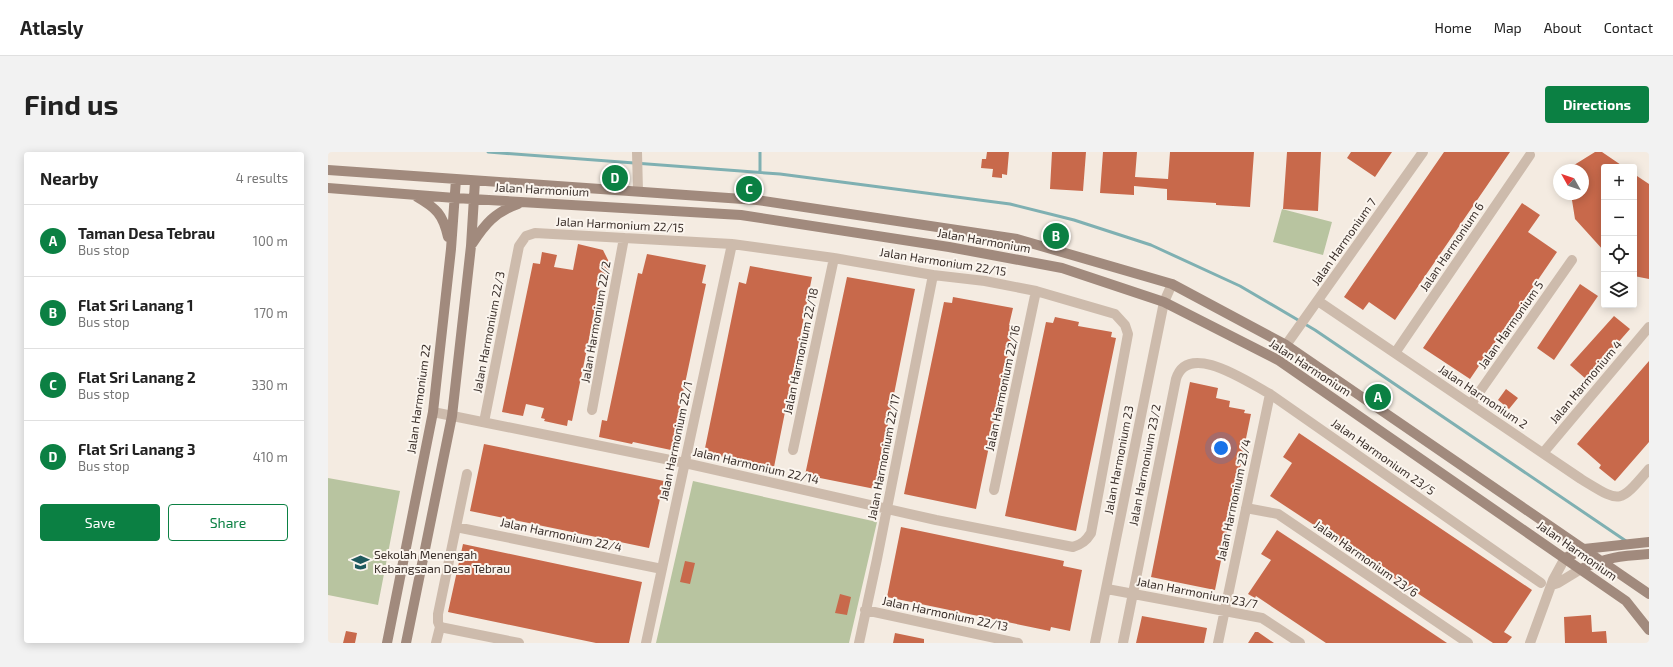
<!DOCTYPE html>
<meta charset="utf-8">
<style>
body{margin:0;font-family:"Exo 2",sans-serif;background:#f2f2f2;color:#222}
.controls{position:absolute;right:12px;top:12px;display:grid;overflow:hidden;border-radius:4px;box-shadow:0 2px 10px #0003}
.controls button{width:36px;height:36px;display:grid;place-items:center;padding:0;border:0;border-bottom:1px solid #e0e0e0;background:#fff;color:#222;font:20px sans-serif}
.compass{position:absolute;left:1225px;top:12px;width:36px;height:36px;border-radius:50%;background:#fff;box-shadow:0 2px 10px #0003;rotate:310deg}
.you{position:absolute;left:893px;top:296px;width:14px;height:14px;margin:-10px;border:3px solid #fff;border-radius:50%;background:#1a73e8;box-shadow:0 0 0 6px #1a73e833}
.badge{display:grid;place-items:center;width:26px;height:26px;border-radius:50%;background:#0b8043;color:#fff;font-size:13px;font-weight:700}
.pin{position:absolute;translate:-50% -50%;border:2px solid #fff;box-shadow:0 1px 4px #0006}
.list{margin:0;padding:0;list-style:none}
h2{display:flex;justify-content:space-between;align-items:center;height:52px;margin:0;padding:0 16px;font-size:17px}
h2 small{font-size:13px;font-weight:400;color:#767676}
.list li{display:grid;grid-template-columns:26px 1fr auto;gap:12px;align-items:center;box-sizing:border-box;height:72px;padding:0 16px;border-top:1px solid #e0e0e0}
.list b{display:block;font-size:15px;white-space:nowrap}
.list p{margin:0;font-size:13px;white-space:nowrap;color:#767676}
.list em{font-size:13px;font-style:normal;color:#767676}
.actions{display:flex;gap:8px;padding:12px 16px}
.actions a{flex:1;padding:9px 0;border:1px solid #0b8043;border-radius:4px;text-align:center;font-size:14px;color:#0b8043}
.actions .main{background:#0b8043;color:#fff}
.icon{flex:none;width:22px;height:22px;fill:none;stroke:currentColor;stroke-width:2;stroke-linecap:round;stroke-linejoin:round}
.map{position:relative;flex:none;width:1321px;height:491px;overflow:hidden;border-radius:4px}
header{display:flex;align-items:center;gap:24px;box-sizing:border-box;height:56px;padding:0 20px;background:#fff;border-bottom:1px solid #e0e0e0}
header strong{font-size:19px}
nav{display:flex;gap:22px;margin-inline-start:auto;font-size:14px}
.intro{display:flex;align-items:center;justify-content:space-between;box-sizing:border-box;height:96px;padding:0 24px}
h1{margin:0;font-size:28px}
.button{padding:10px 18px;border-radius:4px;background:#0b8043;color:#fff;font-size:14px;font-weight:700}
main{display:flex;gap:24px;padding:0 24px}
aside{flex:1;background:#fff;border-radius:4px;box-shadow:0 2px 10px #0003}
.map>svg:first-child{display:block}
.green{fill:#b8c4a0}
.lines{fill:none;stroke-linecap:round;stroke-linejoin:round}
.stream{stroke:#7fb0b2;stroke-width:3}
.building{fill:#c8694b}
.street{stroke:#cdbbac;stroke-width:10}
.secondary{stroke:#a18a7d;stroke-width:10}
.labels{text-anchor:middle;stroke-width:4;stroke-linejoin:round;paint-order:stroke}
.street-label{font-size:12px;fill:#3b302b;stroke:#fbf5ee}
.poi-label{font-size:12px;fill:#3b302b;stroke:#fbf5ee;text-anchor:start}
</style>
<header>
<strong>Atlasly</strong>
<nav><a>Home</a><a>Map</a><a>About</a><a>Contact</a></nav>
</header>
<div class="intro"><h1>Find us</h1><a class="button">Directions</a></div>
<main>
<aside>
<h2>Nearby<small>4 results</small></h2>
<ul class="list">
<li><span class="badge">A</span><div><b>Taman Desa Tebrau</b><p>Bus stop</p></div><em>100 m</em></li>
<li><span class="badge">B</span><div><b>Flat Sri Lanang 1</b><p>Bus stop</p></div><em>170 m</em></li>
<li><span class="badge">C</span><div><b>Flat Sri Lanang 2</b><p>Bus stop</p></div><em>330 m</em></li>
<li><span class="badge">D</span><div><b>Flat Sri Lanang 3</b><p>Bus stop</p></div><em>410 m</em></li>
</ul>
<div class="actions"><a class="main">Save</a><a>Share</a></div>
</aside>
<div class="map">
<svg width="1321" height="491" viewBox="0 0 1321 491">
<rect width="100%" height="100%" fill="#f4ebe1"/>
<path class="green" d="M954 57 1004 70 995 103 945 90Z
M0 326 72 339 50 453 0 443Z
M365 329 549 370 521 491H328Z"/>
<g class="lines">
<path class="stream" d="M160 0 452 22 682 52 746 68 823 93 912 134 987 178 1298 389
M432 20V0"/>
</g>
<path class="building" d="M659 0H681L679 23 674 22V26L664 25 665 17 653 16 654 7H658Z
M724 0H758L755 39 722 37Z
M775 0H809L807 25 840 27 842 0H926L922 55 888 53V51L839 48V37L806 34V43L772 41Z
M959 0H993L990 59 955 57Z
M1023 0H1064L1047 25 1019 6Z
M1116 0H1182L1067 168 1041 150 1035 158 1016 145Z
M1267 0H1274L1296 15H1276V99L1247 67 1243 42H1255V18H1238Z
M1306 22 1321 32V127L1306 124Z
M1194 51 1212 63 1200 80 1229 100 1142 227 1095 196Z
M250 92 275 98 282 112 279 125 274 124 244 269 240 268 239 274 216 269 217 267 213 266 216 256 198 252 195 264 174 260 205 111 212 112 214 100 229 103 226 115 245 118Z
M319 102 378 113 374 131 378 132 343 298 305 290 304 292 271 285 274 268 279 269 310 121 314 122Z
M422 114 484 125 446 315 376 301 411 130 418 132Z
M519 125 587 137 547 337 477 323Z
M1252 132 1270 144 1226 208 1209 196Z
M625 145 685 156 681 173 686 174 648 357 576 342 616 150 624 151Z
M1286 164 1302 177 1258 227 1242 213Z
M727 165 751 170 750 174 784 180 783 185 788 186 748 379 677 364 718 170 725 171Z
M1321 209V290L1287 329 1271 316 1273 313 1249 292Z
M862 230 890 236 888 246 902 249 901 255 917 258 916 261 923 262 887 438 823 425Z
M1178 237 1190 246 1181 257 1170 248Z
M971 281 1204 438 1176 480 1184 485 1179 491H1165L942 344 964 311 955 305Z
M156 292 336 329 321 396 142 359Z
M573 375 736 409 735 414 754 418 742 479 723 475 722 479 559 445Z
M949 378 984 401 1119 491H998L928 444 927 446 920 442 943 408 933 402Z
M135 392 314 430 301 491H268L120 460Z
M357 409 367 411 362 432 352 430Z
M512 442 523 445 519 463 507 461Z
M1263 463 1264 480 1278 479 1279 491H1237L1236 465Z
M814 464 879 476 876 491H808Z
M18 479 29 481 27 491H15Z
M927 480H930L946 491H920Z
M567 481 596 487V491H565Z"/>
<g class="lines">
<path class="street" d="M309 0 310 39
M990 149 1253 327C1293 351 1290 353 1321 317
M958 193 1095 0
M1067 201 1202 3
M1143 252 1244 108
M264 258 296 86
M105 260 357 311 608 368 745 395C754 392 758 389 763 381L800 182 797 173 787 162 708 139 657 129 605 123 506 106 404 92 207 81 198 84 191 94 156 270
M465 298 506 106
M1215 301 1321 175
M666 338 708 139
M918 356 950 362 1140 491
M128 375 334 417
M1224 433 1230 431 1253 417
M779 437 934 466 972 491
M537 458 690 491
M112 475 191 491
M108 491 112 475 110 470V462L139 322
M318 491 404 92
M531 491 549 407 605 123
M767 491 836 150 844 132
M795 491 848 227C860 188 921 231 942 242L1213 431
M890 491 942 242
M1202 491 1225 428 1237 406"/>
<path class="secondary" d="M0 18 429 48 689 87 844 132 958 193 1321 442
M0 36 127 46 413 63 621 95 734 116 836 150 950 208 1298 449 1321 478
M89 45C108 56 115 62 120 85
M144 92C157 72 167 60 190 52
M1237 406 1256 397 1321 390
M1253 417C1278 405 1293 404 1321 402
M59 491 105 260 123 97 128 27
M78 491 124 264 143 94 147 29"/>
</g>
<defs>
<symbol id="school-bare" viewBox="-9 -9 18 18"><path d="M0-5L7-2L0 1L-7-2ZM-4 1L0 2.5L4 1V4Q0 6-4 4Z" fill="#1f5a5e" stroke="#fbf5ee" stroke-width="2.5" paint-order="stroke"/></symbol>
</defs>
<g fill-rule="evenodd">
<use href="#school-bare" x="20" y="398" width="25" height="25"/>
</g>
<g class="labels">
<g class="street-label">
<text transform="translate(214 38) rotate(3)" y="4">Jalan Harmonium</text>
<text transform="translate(292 73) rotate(3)" y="4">Jalan Harmonium 22/15</text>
<text transform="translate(656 89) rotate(10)" y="4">Jalan Harmonium</text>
<text transform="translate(1016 90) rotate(-55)" y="4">Jalan Harmonium 7</text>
<text transform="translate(1124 95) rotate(-56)" y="4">Jalan Harmonium 6</text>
<text transform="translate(615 110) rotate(9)" y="4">Jalan Harmonium 22/15</text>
<text transform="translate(268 170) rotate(-80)" y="4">Jalan Harmonium 22/2</text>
<text transform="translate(1183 173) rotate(-55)" y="4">Jalan Harmonium 5</text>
<text transform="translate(161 180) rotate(-79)" y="4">Jalan Harmonium 22/3</text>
<text transform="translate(473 199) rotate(-78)" y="4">Jalan Harmonium 22/18</text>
<text transform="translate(982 216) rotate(33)" y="4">Jalan Harmonium</text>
<text transform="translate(1258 230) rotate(-50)" y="4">Jalan Harmonium 4</text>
<text transform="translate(675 236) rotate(-78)" y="4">Jalan Harmonium 22/16</text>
<text transform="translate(1155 245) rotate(34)" y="4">Jalan Harmonium 2</text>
<text transform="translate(91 247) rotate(-82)" y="4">Jalan Harmonium 22</text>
<text transform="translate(348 289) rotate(-78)" y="4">Jalan Harmonium 22/1</text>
<text transform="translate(556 305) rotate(-79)" y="4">Jalan Harmonium 22/17</text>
<text transform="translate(1055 305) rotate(35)" y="4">Jalan Harmonium 23/5</text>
<text transform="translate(791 308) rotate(-79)" y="4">Jalan Harmonium 23</text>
<text transform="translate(817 313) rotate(-79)" y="4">Jalan Harmonium 23/2</text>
<text transform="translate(428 314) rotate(13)" y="4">Jalan Harmonium 22/14</text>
<text transform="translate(906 348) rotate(-78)" y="4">Jalan Harmonium 23/4</text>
<text transform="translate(233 383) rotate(12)" y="4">Jalan Harmonium 22/4</text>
<text transform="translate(1249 399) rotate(35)" y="4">Jalan Harmonium</text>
<text transform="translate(1038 407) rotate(35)" y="4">Jalan Harmonium 23/6</text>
<text transform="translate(869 441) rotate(11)" y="4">Jalan Harmonium 23/7</text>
<text transform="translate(617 462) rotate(12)" y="4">Jalan Harmonium 22/13</text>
</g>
<g class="poi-label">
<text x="46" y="407">Sekolah Menengah<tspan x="46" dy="14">Kebangsaan Desa Tebrau</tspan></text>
</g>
</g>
</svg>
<div class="controls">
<button>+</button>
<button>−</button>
<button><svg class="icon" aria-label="locate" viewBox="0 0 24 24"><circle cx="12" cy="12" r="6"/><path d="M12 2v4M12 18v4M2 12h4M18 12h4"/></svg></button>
<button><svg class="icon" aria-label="layers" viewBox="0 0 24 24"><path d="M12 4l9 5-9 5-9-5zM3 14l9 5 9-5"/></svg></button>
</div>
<svg class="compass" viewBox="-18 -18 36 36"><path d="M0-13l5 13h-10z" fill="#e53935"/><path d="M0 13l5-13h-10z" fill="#767676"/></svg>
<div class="you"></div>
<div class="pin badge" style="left:1050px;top:245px">A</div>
<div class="pin badge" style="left:728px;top:84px">B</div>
<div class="pin badge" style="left:421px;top:37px">C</div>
<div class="pin badge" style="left:287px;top:26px">D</div>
</div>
</main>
